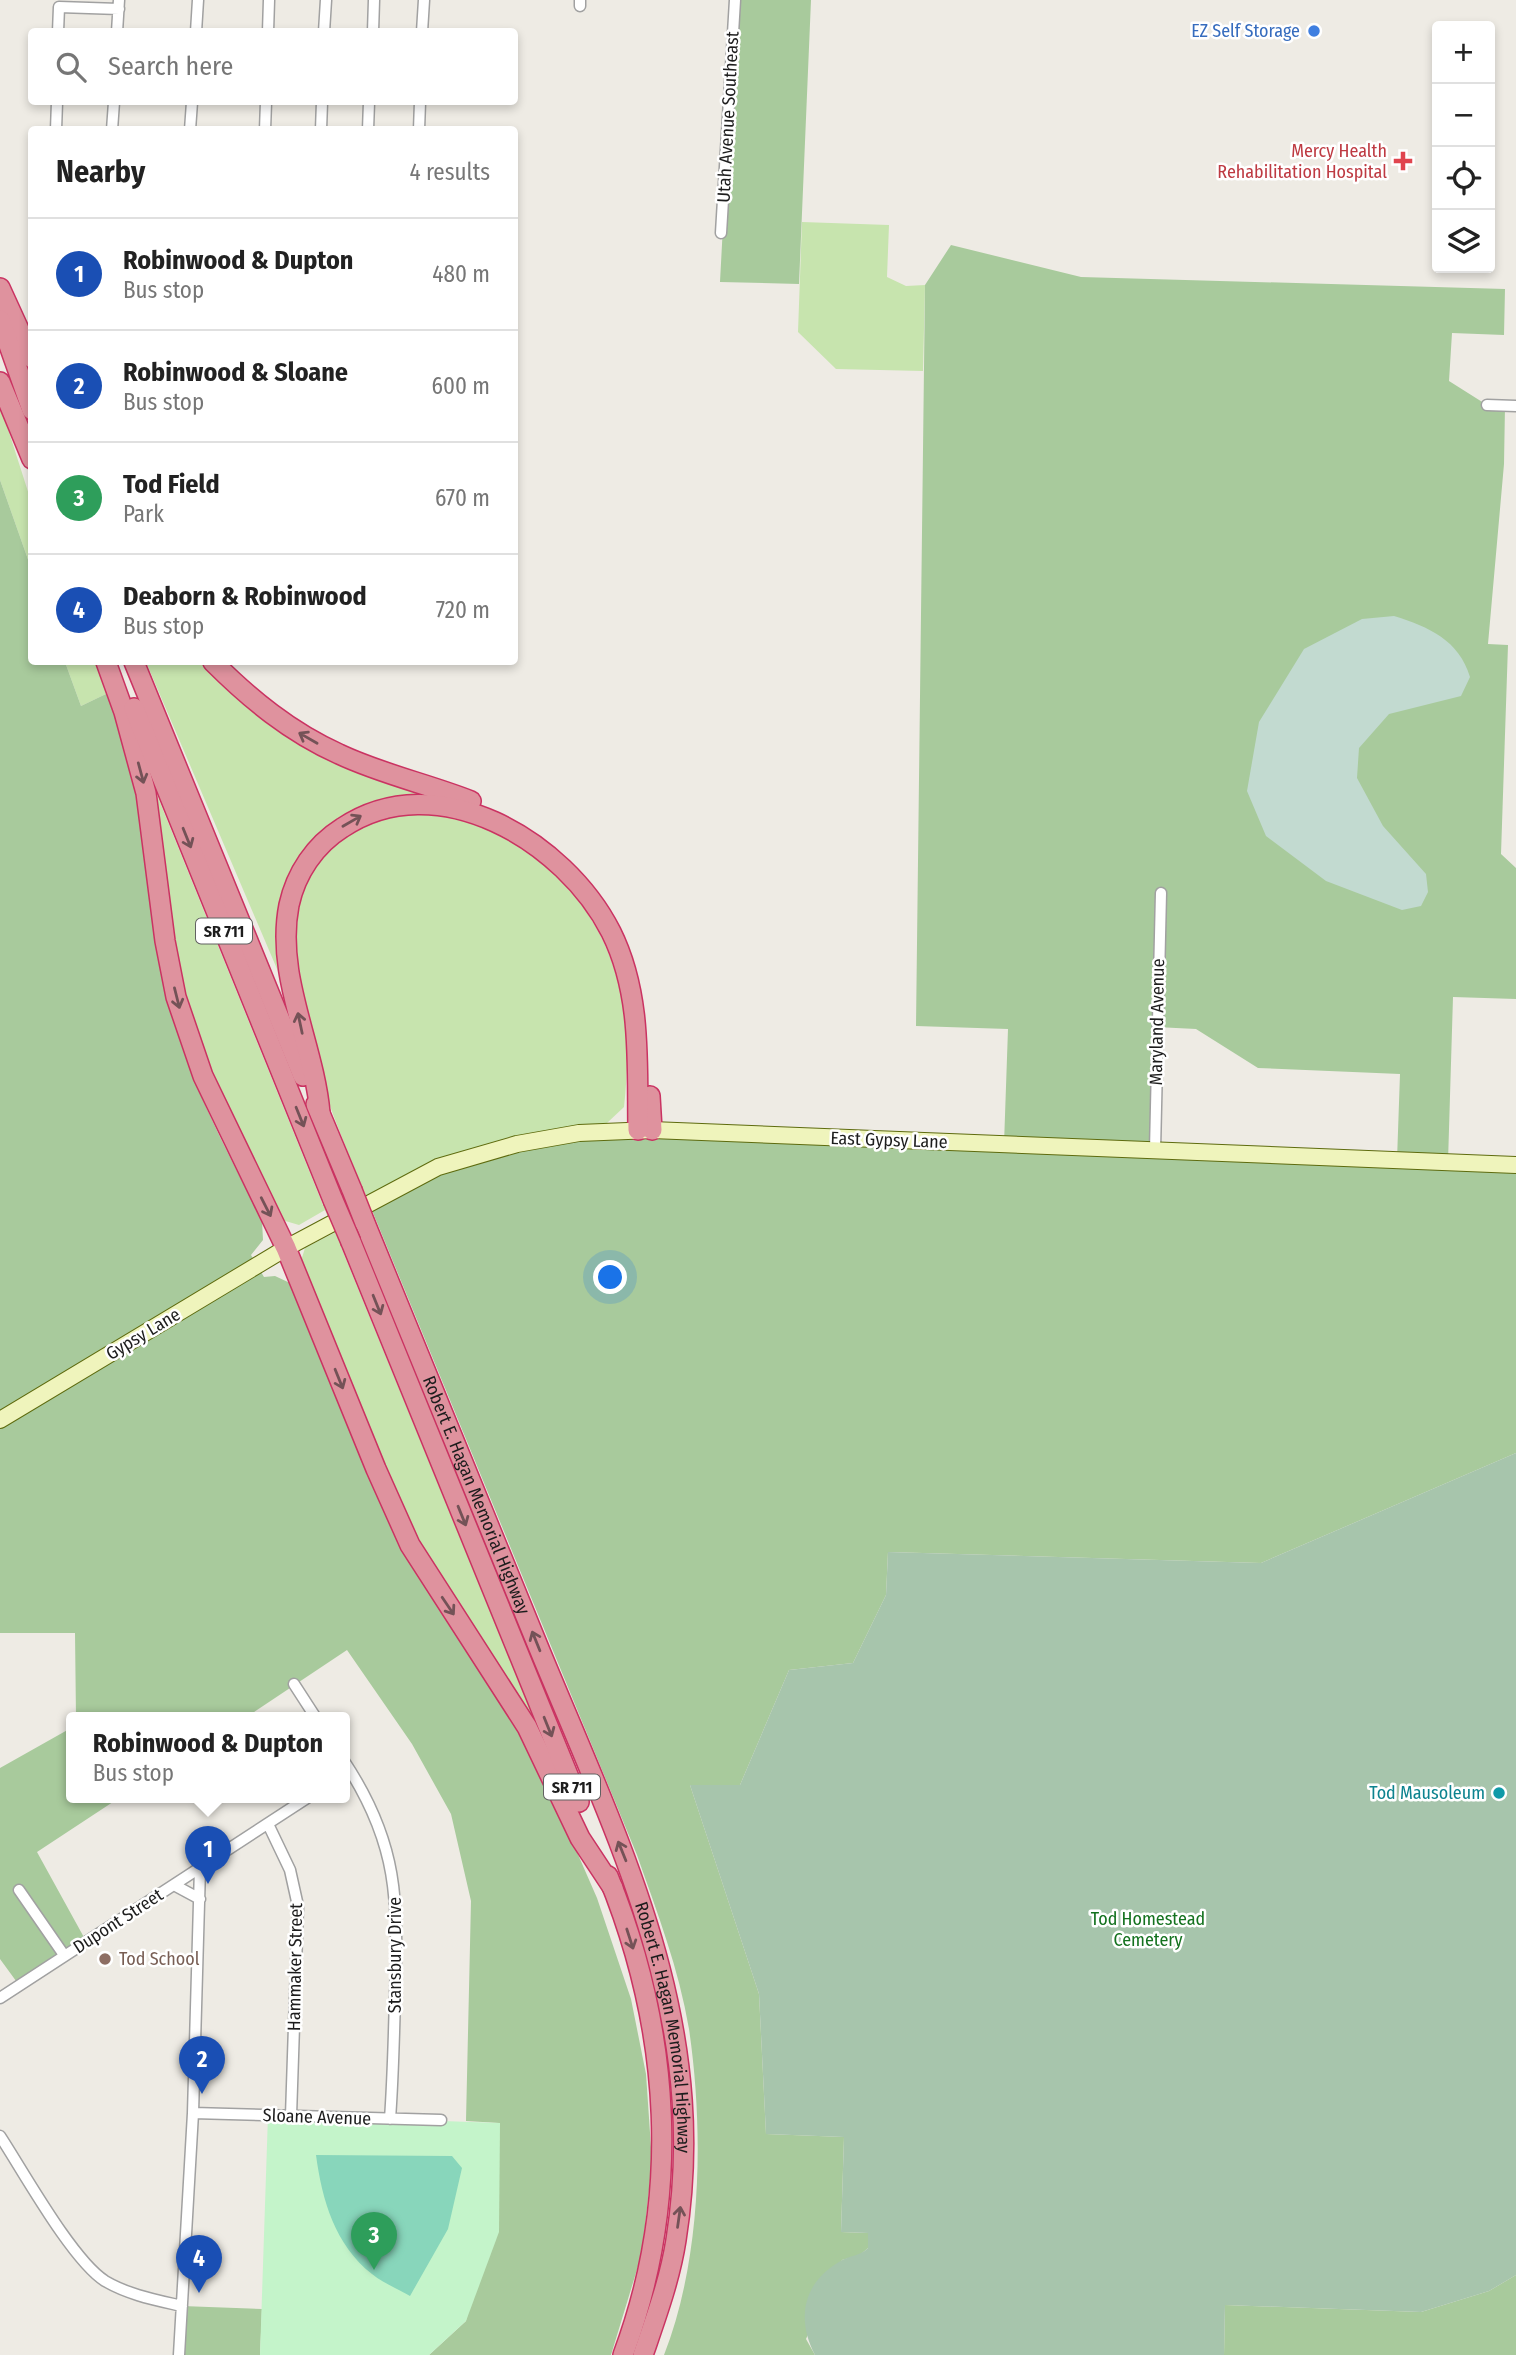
<!DOCTYPE html>
<meta charset="utf-8">
<style>
body{margin:0;font-family:"Fira Sans Condensed",sans-serif;background:#f6f6f6;color:#222}
.controls{position:absolute;right:21px;top:21px;display:grid;overflow:hidden;border-radius:7px;box-shadow:0 4px 10px #0003}
.controls button{width:63px;height:63px;display:grid;place-items:center;padding:0;border:0;border-bottom:2px solid #e0e0e0;background:#fff;color:#222;font:35px sans-serif}
.you{position:absolute;left:611px;top:1278px;width:24px;height:24px;margin:-18px;border:5px solid #fff;border-radius:50%;background:#1a73e8;box-shadow:0 0 0 10px #1a73e833}
.badge{display:grid;place-items:center;width:46px;height:46px;border-radius:50%;background:#1a73e8;color:#fff;font-size:23px;font-weight:700}
.pin{position:absolute;translate:-50% -58px;filter:drop-shadow(0 2px 4px #0008)}
.pin::after{content:'';position:absolute;top:37px;width:24px;height:21px;background:inherit;clip-path:polygon(0 0,100% 0,50% 100%)}
.popup{position:absolute;left:66px;top:1712px;width:284px;height:91px;box-sizing:border-box;display:grid;place-content:center;border-radius:7px;background:#fff;filter:drop-shadow(0 2px 5px #0005);font-size:23px;white-space:nowrap;color:#767676}
.popup b{font-size:26px;color:#222}
.popup::after{content:'';position:absolute;left:50%;top:100%;margin-left:-14px;border:14px solid transparent;border-top-color:#fff}
.list{margin:0;padding:0;list-style:none}
h2{display:flex;justify-content:space-between;align-items:center;height:91px;margin:0;padding:0 28px;font-size:30px}
h2 small{font-size:23px;font-weight:400;color:#767676}
.list li{display:grid;grid-template-columns:46px 1fr auto;gap:21px;align-items:center;box-sizing:border-box;height:112px;padding:0 28px;border-top:2px solid #e0e0e0}
.list b{display:block;font-size:26px;white-space:nowrap}
.list p{margin:0;font-size:23px;white-space:nowrap;color:#767676}
.list em{font-size:23px;font-style:normal;color:#767676}
.icon{flex:none;width:38px;height:38px;fill:none;stroke:currentColor;stroke-width:2;stroke-linecap:round;stroke-linejoin:round}
.map{position:relative;flex:none;width:1516px;height:2355px;overflow:hidden}
.search{position:absolute;background:#fff;box-shadow:0 4px 10px #0003;left:28px;top:28px;width:490px;height:77px;display:flex;align-items:center;gap:18px;box-sizing:border-box;padding:0 24px;border-radius:7px;color:#767676;font-size:26px}
.panel{position:absolute;background:#fff;box-shadow:0 4px 10px #0003;left:28px;top:126px;width:490px;height:539px;border-radius:7px}
.map>svg:first-child{display:block}
.grass{fill:#c7e4ae}
.forest{fill:#a8ca9c;fill-rule:evenodd}
.wetland{fill:#c2dad0}
.cemetery{fill:#a7c5ac}
.park{fill:#c4f4ca}
.pitch{fill:#88d6bb}
.lines{fill:none;stroke-linecap:round;stroke-linejoin:round}
.street-casing{stroke:#a1a1a1;stroke-width:13}
.secondary-casing{stroke:#5e6b0e;stroke-width:18}
.highway-casing{stroke:#ca3362;stroke-width:22}
.street{stroke:#fff;stroke-width:10}
.secondary{stroke:#eff4bc;stroke-width:16}
.highway{stroke:#df929e;stroke-width:19}
.highway-bridge-casing{stroke:#ca3362;stroke-width:22;stroke-linecap:butt}
.highway-bridge{stroke:#df929e;stroke-width:19}
.oneway{stroke:#745257}
.shop-dot{fill:#3f7fe0;stroke:#fff;stroke-width:2.5}
.health-dot{fill:#e0444e;stroke:#fff;stroke-width:2.5}
.culture-dot{fill:#0f9aa8;stroke:#fff;stroke-width:2.5}
.education-dot{fill:#8d6e63;stroke:#fff;stroke-width:2.5}
.labels{text-anchor:middle;stroke-width:5;stroke-linejoin:round;paint-order:stroke}
.shield{fill:#fff;stroke:#616161;stroke-width:2}
.shield-label{font-size:16px;font-weight:bold;fill:#1d1d1d}
.shop-label{font-size:18px;fill:#366cbe;stroke:#fff;text-anchor:end}
.street-label{font-size:18px;fill:#1d1d1d;stroke:#fff}
.health-label{font-size:18px;fill:#be3a42;stroke:#fff;text-anchor:end}
.culture-label{font-size:18px;fill:#0d838f;stroke:#fff;text-anchor:end}
.park-label{font-size:18px;fill:#14721f;stroke:#fff}
.education-label{font-size:18px;fill:#785e54;stroke:#fff;text-anchor:start}
</style>
<div class="map">
<svg width="1516" height="2355" viewBox="0 0 1516 2355">
<rect width="100%" height="100%" fill="#eeebe4"/>
<path class="grass" d="M802 222 889 225 887 277 906 286 925 285 923 371 836 369 798 332Z
M0 404 31 501V568L0 480Z
M65 662H96L108 693 81 706Z
M146 662H207L242 696 434 798 414 797 304 858 286 990Z
M155 790 323 1205 333 1200 351 1242 341 1247 540 1733 416 1544 301 1261 305 1248 334 1233 325 1210 299 1225 282 1220 210 1072 177 969Z
M403 810C425 813 451 814 472 820 496 828 521 845 540 861 617 925 635 1010 624 1107L607 1123 369 1203C336 1124 275 984 298 899 305 873 323 850 344 834 359 822 385 817 403 810Z"/>
<path class="forest" d="M735 0H811L799 284 720 282Z
M951 245 1081 277 1505 289 1504 335 1452 333 1449 381 1487 405 1505 406 1504 464 1488 644 1508 645 1501 854 1516 868V999L1453 997 1448 1162 1516 1165V1453L1261 1563 888 1552 886 1595 853 1663 789 1670 740 1785H690L759 1994 766 2134 844 2137 841 2232 868 2233V2248L860 2255 842 2260 806 2339 815 2355H664C702 2258 704 2131 689 2029 679 1969 657 1912 637 1855L369 1203 438 1167 579 1133 1004 1144 1008 1029 916 1026 925 285ZM1156 1027 1196 1029 1258 1068 1400 1074 1397 1160 1155 1150Z
M0 480 31 568 32 662H65L81 706 108 693C145 791 149 894 168 995 184 1075 227 1149 262 1221L263 1240 251 1255 264 1277 275 1276 290 1283 407 1553 538 1763 597 1898 631 1999 646 2074 652 2162 642 2253 611 2355H429L466 2321 499 2123 466 2121 471 1901 451 1814 412 1744 347 1650 245 1718H76L75 1633H0Z
M71 1728 72 1798H119L37 1852 86 1941 19 1985 0 1959V1768Z
M1516 2275V2355H1224L1225 2305 1421 2312 1489 2291Z
M182 2306 262 2309 260 2355H179Z"/>
<path class="wetland" d="M1394 616C1429 627 1459 640 1470 677L1461 696 1389 714 1359 748 1357 778 1383 826 1426 874 1428 892 1421 906 1402 910 1326 881 1266 836 1247 791 1259 722 1304 649 1362 619Z"/>
<path class="cemetery" d="M1516 1453V2275L1489 2291 1421 2312 1225 2305 1224 2355H815C796 2319 803 2283 839 2262 849 2255 859 2257 868 2248V2233L841 2232 844 2137 766 2134 759 1994 690 1785H740L789 1670 853 1663 886 1595 888 1552 1261 1563Z"/>
<path class="park" d="M268 2115 500 2123 499 2232 466 2321 429 2355H260Z"/>
<path class="pitch" d="M316 2155 452 2156 462 2168 448 2229 410 2296C398 2289 383 2283 372 2274 335 2245 322 2200 316 2155Z"/>
<g class="lines">
<defs>
<path id="street" d="M580 6V0
M58 32 59 7 119 9
M117 32 119 0
M196 32 198 0
M268 32 269 0
M324 32 326 0
M373 32 374 0
M422 32 424 0
M56 130 57 102
M112 130 114 102
M190 130 192 102
M265 130 266 102
M321 130 322 102
M368 130 369 102
M419 130 420 102
M721 233 735 0
M1487 405 1516 406
M1155 1150 1161 893
M294 1684 316 1718
M344 1761C399 1844 398 1900 395 1996 394 2037 393 2078 390 2119
M268 1824 290 1870 298 1906 291 2116
M174 1885 200 1899
M19 1890 64 1955
M0 1998 307 1798
M193 2113 441 2120
M0 2136C23 2171 72 2260 105 2281 129 2295 156 2300 182 2306
M179 2355 193 2113 200 1868"/>
<path id="secondary" d="M0 1420 286 1248 438 1167 517 1144 579 1133 652 1130 1516 1165"/>
<g id="highway">
<path d="M0 288 32 358"/>
<path d="M0 320 32 410"/>
<path d="M0 382 32 459"/>
<path d="M106 662 124 712 146 793 165 941 176 997 203 1076 286 1248 376 1469 410 1545 527 1727 580 1838 613 1888"/>
<path d="M134 662 303 1076"/>
<path d="M213 662C250 699 290 732 339 754 381 774 428 784 471 801"/>
<path d="M134 708 333 1200"/>
<path d="M650 1096 652 1130"/>
<path d="M316 1104 352 1190"/>
<path d="M320 1113C314 1044 275 976 289 905 296 873 315 845 342 828 437 764 565 841 611 932 642 994 637 1063 638 1130"/>
<path id="s1" d="M365 1223C423 1364 480 1505 538 1646 619 1843 711 2020 676 2240 670 2279 656 2317 643 2355"/>
<path d="M351 1242 579 1802"/>
<path d="M608 1876C671 2031 682 2197 623 2355"/>
</g>
</defs>
<use href="#street" class="street-casing"/>
<use href="#secondary" class="secondary-casing"/>
<use href="#highway" class="highway-casing"/>
<use href="#street" class="street"/>
<use href="#secondary" class="secondary"/>
<use href="#highway" class="highway"/>
<defs>
<path id="highway-bridge" d="M352 1190 365 1223
M333 1200 351 1242"/>
</defs>
<use href="#highway-bridge" class="highway-bridge-casing"/>
<use href="#highway-bridge" class="highway-bridge"/>
</g>
<defs><path id="oneway-shaft" d="M-6 0H5M1.5-3L5.5 0L1.5 3" fill="none" stroke-width="1.6" stroke-linecap="round" stroke-linejoin="round" transform="scale(1.75)"/></defs>
<g class="oneway">
<use href="#oneway-shaft" transform="translate(308 738) rotate(-150)"/>
<use href="#oneway-shaft" transform="translate(141 773) rotate(75)"/>
<use href="#oneway-shaft" transform="translate(352 821) rotate(-30)"/>
<use href="#oneway-shaft" transform="translate(187 838) rotate(68)"/>
<use href="#oneway-shaft" transform="translate(177 998) rotate(76)"/>
<use href="#oneway-shaft" transform="translate(300 1023) rotate(-102)"/>
<use href="#oneway-shaft" transform="translate(300 1117) rotate(68)"/>
<use href="#oneway-shaft" transform="translate(266 1207) rotate(63)"/>
<use href="#oneway-shaft" transform="translate(377 1305) rotate(68)"/>
<use href="#oneway-shaft" transform="translate(339 1379) rotate(68)"/>
<use href="#oneway-shaft" transform="translate(462 1516) rotate(68)"/>
<use href="#oneway-shaft" transform="translate(448 1606) rotate(56)"/>
<use href="#oneway-shaft" transform="translate(536 1641) rotate(-112)"/>
<use href="#oneway-shaft" transform="translate(548 1727) rotate(68)"/>
<use href="#oneway-shaft" transform="translate(622 1851) rotate(-112)"/>
<use href="#oneway-shaft" transform="translate(630 1939) rotate(72)"/>
<use href="#oneway-shaft" transform="translate(679 2217) rotate(-82)"/>
</g>
<circle class="shop-dot" cx="1314" cy="31" r="7"/>
<path class="health-dot" d="M1399.5 150.5h7v7h7v7h-7v7h-7v-7h-7v-7h7z"/>
<circle class="culture-dot" cx="1499" cy="1793" r="7"/>
<circle class="education-dot" cx="105" cy="1959" r="7"/>
<g class="labels">
<g class="shield">
<rect x="196" y="918.5" width="56" height="25" rx="5"/>
<rect x="544" y="1774.5" width="56" height="25" rx="5"/>
</g>
<g class="shield-label">
<text x="224" y="937">SR 711</text>
<text x="572" y="1793">SR 711</text>
</g>
<g class="shop-label">
<text x="1300" y="37">EZ Self Storage</text>
</g>
<g class="street-label">
<text transform="translate(728 117) rotate(-87)" y="6">Utah Avenue Southeast</text>
<text transform="translate(1157 1022) rotate(-89)" y="6">Maryland Avenue</text>
<text transform="translate(889 1140) rotate(2)" y="6">East Gypsy Lane</text>
<text transform="translate(143 1334) rotate(-31)" y="6">Gypsy Lane</text>
<text dy="6" stroke="none"><textPath href="#s1" startOffset="294">Robert E. Hagan Memorial Highway</textPath></text>
<text transform="translate(118 1921) rotate(-33)" y="6">Dupont Street</text>
<text transform="translate(395 1955) rotate(-90)" y="6">Stansbury Drive</text>
<text transform="translate(295 1967) rotate(-89)" y="6">Hammaker Street</text>
<text dy="6" stroke="none"><textPath href="#s1" startOffset="861">Robert E. Hagan Memorial Highway</textPath></text>
<text transform="translate(317 2117) rotate(2)" y="6">Sloane Avenue</text>
</g>
<g class="health-label">
<text x="1387" y="157">Mercy Health<tspan x="1387" dy="21">Rehabilitation Hospital</tspan></text>
</g>
<g class="culture-label">
<text x="1485" y="1799">Tod Mausoleum</text>
</g>
<g class="park-label">
<text x="1148" y="1925">Tod Homestead<tspan x="1148" dy="21">Cemetery</tspan></text>
</g>
<g class="education-label">
<text x="119" y="1965">Tod School</text>
</g>
</g>
</svg>
<div class="controls">
<button>+</button>
<button>−</button>
<button><svg class="icon" aria-label="locate" viewBox="0 0 24 24"><circle cx="12" cy="12" r="6"/><path d="M12 2v4M12 18v4M2 12h4M18 12h4"/></svg></button>
<button><svg class="icon" aria-label="layers" viewBox="0 0 24 24"><path d="M12 4l9 5-9 5-9-5zM3 14l9 5 9-5"/></svg></button>
</div>
<div class="you"></div>
<div class="pin badge" style="left:208px;top:1884px;background:#1a4fb4">1</div>
<div class="popup"><b>Robinwood &amp; Dupton</b>Bus stop</div>
<div class="pin badge" style="left:202px;top:2094px;background:#1a4fb4">2</div>
<div class="pin badge" style="left:374px;top:2270px;background:#2e9e5b">3</div>
<div class="pin badge" style="left:199px;top:2293px;background:#1a4fb4">4</div>
<div class="search"><svg class="icon" aria-label="search" viewBox="0 0 24 24"><circle cx="10" cy="10" r="6"/><path d="M15 15l6 6"/></svg>Search here</div>
<section class="panel">
<h2>Nearby<small>4 results</small></h2>
<ul class="list">
<li><span class="badge" style="background:#1a4fb4">1</span><div><b>Robinwood &amp; Dupton</b><p>Bus stop</p></div><em>480 m</em></li>
<li><span class="badge" style="background:#1a4fb4">2</span><div><b>Robinwood &amp; Sloane</b><p>Bus stop</p></div><em>600 m</em></li>
<li><span class="badge" style="background:#2e9e5b">3</span><div><b>Tod Field</b><p>Park</p></div><em>670 m</em></li>
<li><span class="badge" style="background:#1a4fb4">4</span><div><b>Deaborn &amp; Robinwood</b><p>Bus stop</p></div><em>720 m</em></li>
</ul>
</section>
</div>
